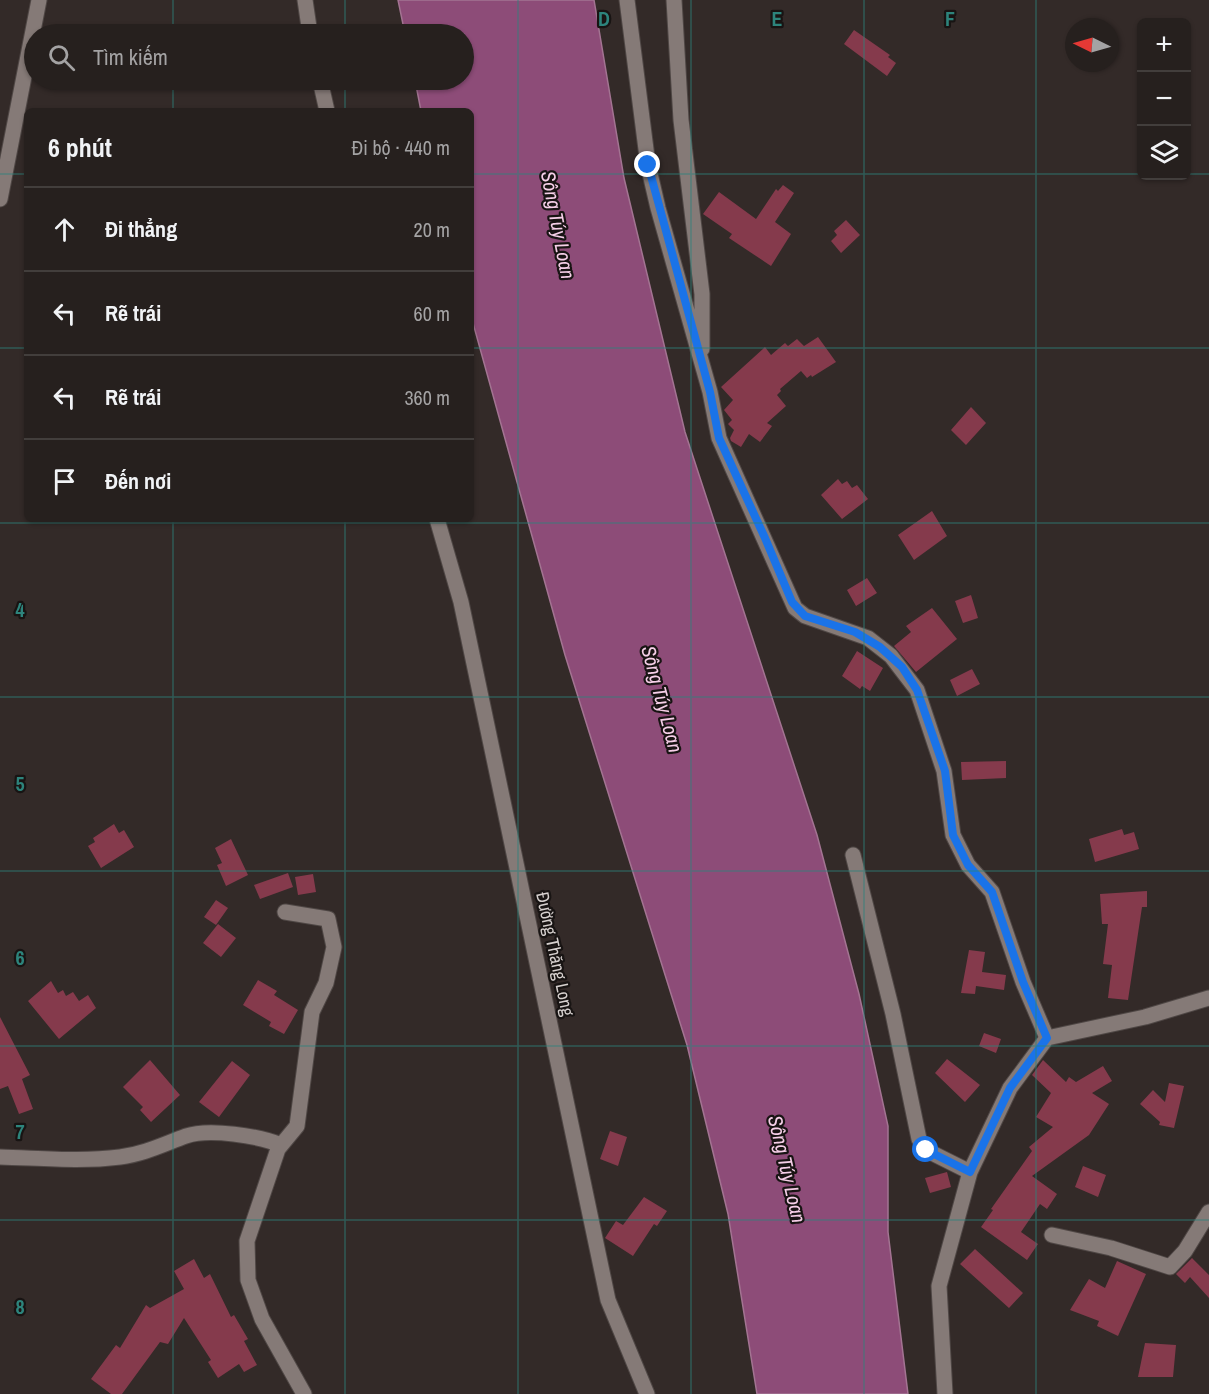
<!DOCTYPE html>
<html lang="vi">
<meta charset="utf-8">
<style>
body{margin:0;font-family:"Archivo Narrow",sans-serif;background:#322d2b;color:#f1f3f6}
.controls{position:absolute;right:18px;top:18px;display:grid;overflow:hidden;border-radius:9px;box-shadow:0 2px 4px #0004}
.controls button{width:54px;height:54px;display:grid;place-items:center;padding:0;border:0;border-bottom:2px solid #423e3c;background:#26201e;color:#f1f3f6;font:30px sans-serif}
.compass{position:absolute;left:1065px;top:18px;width:54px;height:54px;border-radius:50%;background:#26201e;box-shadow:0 2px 4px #0004;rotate:275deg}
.stop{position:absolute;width:18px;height:18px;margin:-14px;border:4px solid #1a73e8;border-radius:50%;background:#fff}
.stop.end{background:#1a73e8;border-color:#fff;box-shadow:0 2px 6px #0008}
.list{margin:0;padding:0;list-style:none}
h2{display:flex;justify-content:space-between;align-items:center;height:78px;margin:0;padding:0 24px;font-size:26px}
h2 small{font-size:20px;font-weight:400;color:#a4a3a4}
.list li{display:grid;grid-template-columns:39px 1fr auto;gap:18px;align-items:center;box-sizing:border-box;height:84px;padding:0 24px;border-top:2px solid #423e3c}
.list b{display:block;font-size:22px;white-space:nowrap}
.list em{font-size:20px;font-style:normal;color:#a4a3a4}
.icon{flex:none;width:33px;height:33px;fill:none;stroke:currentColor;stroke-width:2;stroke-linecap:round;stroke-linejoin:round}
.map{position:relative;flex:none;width:1209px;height:1394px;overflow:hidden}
.search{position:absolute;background:#26201e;box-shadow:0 2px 4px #0004;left:24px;top:24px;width:450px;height:66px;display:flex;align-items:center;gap:15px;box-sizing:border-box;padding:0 21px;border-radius:33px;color:#a4a3a4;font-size:22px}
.panel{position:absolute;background:#26201e;box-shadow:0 2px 4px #0004;left:24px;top:108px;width:450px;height:414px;border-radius:9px}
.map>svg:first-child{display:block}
.water{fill:#8d4c78;stroke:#a37492;stroke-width:1.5}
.building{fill:#853a4c}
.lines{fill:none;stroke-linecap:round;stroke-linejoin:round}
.minor-casing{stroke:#4f4745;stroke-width:17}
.tertiary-casing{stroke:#4f4745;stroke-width:17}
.minor{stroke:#857a77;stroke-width:15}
.tertiary{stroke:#857a77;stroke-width:15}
.route{stroke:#1a73e8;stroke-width:8}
.grid{fill:none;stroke:#2d847c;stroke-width:1.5;stroke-opacity:0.55}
.labels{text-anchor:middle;stroke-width:4.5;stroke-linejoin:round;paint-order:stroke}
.street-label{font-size:18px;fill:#d6d0ce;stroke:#181413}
.water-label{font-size:20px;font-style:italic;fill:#f6cfe8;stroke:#181413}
.grid-label{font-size:20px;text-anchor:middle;font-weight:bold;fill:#2d847c;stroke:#181413;stroke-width:4.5;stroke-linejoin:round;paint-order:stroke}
</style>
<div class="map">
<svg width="1209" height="1394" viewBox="0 0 1209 1394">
<rect width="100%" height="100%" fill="#332a28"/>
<path class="water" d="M398 0H594L624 178 685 432 817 835 859 994 888 1126V1232L908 1394H757L728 1214 687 1045 565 655 471 316V111H421L415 80H464V34H405Z"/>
<path class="building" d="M854 30 890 55 888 57 896 63 887 76 844 44Z
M783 185 794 193 775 222 791 234 771 266 729 238 732 234 703 214 719 192 756 219 776 189 778 191Z
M846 220 860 235 841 253 831 241 837 235 834 231Z
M818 337 836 362 812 377 811 375 807 378 801 371 780 389 781 391 777 395 786 406 767 423 772 426 760 442 749 434 741 447 731 441 730 438 734 430 728 424 732 420 724 410 733 400 721 387 765 347 771 355 785 343 788 346 797 339 804 346Z
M971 407 986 423 966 445 951 430Z
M838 479 842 484 847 481 852 488 857 485 868 499 842 519 821 495Z
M932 511 947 536 914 560 898 535Z
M867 578 877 593 856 606 847 590Z
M971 595 978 618 963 623 955 601Z
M932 608 957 639 916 672 894 646 911 632 906 626Z
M857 651 883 668 870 691 862 686 860 689 842 676Z
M972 669 980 684 957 696 950 680Z
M1006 761V778L962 780 961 762Z
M114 824 119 833 124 830 134 847 101 868 88 846 95 842 93 838Z
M1122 829 1124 835 1134 832 1139 849 1095 862 1089 839Z
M231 839 248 875 226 886 217 865 222 863 215 848Z
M288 873 293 887 260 899 254 885Z
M313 874 316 892 298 895 295 877Z
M1147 891V907H1142L1128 1000 1108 998 1112 965 1103 964 1108 924H1102L1100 894Z
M216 900 228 908 216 925 204 917Z
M218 924 236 938 221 957 203 943Z
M969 950 985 952 982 972 1006 975 1004 990 976 986 975 994 961 993Z
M258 980 277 991 274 995 298 1010 284 1034 269 1026 271 1022 243 1005Z
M51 981 58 993 63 990 66 996 73 992 79 1001 88 995 96 1008 59 1039 28 1001Z
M0 1017 30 1075 22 1079 33 1109 19 1114 8 1086 0 1089Z
M984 1033 1001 1039 996 1053 979 1046Z
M947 1059 980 1085 965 1102 935 1073Z
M150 1060 180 1095 151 1122 140 1110 143 1107 123 1087Z
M1043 1060 1066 1082 1069 1077 1076 1082 1103 1066 1112 1081 1092 1093 1109 1104 1089 1135 1032 1176 1057 1194 1047 1209 1040 1204 1021 1232 1038 1244 1027 1260 981 1227 993 1210 991 1209 1032 1151 1029 1147 1053 1127 1036 1117 1051 1093 1032 1075Z
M232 1061 250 1075 219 1117 199 1102Z
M1169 1083 1184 1086 1174 1128 1159 1125 1160 1122 1140 1104 1153 1090 1165 1102Z
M610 1131 627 1137 618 1166 600 1159Z
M1083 1166 1106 1175 1098 1197 1075 1187Z
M947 1172 951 1187 930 1193 925 1178Z
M644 1197 667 1211 657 1226 654 1224 633 1256 605 1238 616 1221 623 1225Z
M975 1249 1023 1293 1009 1308 960 1264Z
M1192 1258 1209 1275V1298L1190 1277 1185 1283 1176 1274Z
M194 1259 204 1278 210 1274 231 1317 234 1315 248 1339 244 1341 257 1365 244 1372 239 1364 218 1378 208 1362 211 1360 184 1318 168 1344 160 1342 122 1394H111L91 1379 116 1345 120 1348 146 1305 150 1308 184 1289 174 1271Z
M1117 1261 1146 1274 1118 1336 1097 1326 1099 1321 1070 1310 1089 1279 1105 1288Z
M1145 1343 1176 1345 1173 1377H1138Z"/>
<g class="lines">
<defs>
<path id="minor" d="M627 0 648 165 658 208 710 392 719 438 795 608 805 616 868 638 891 656 917 690 944 771 953 835 968 865 992 892 1023 982 1047 1038
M674 0 681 120 702 294V349
M0 199 39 0
M853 855 893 1014 919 1139 926 1150 970 1172
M285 912 328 919 334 947 326 983 312 1012 297 1126 278 1149 247 1241 248 1280 262 1319 304 1394
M0 1157C40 1158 81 1162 120 1157 144 1154 164 1144 186 1136 209 1128 259 1136 281 1145
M1052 1235 1111 1248 1170 1267 1185 1251 1209 1212
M945 1394 939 1286 970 1172 1010 1088 1047 1038 1145 1017 1209 998"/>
<path id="tertiary" d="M305 0 310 34
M320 80 327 111
M437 519 461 602 608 1300 647 1394"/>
</defs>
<use href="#minor" class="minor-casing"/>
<use href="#tertiary" class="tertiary-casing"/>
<use href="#minor" class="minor"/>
<use href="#tertiary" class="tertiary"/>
</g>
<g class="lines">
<path class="route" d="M648 165 710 392 719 438 765 538 792 602 805 616 855 632 880 647 902 667 917 690 945 771 953 835 968 865 992 892 1023 982 1047 1038 1010 1088 970 1172 926 1150"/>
</g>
<path class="grid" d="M173 0V34M345 0V34M518 0V1394M691 0V1394M864 0V1394M1036 0V1394M173 80V111M345 80V111M0 174H27M471 174H1142M1186 174H1209M0 348H27M471 348H1209M173 519V1394M345 519V1394M0 523H1209M0 697H1209M0 871H1209M0 1046H1209M0 1220H1209"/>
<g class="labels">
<g class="street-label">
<text transform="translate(555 954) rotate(78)" y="6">Đường Thăng Long</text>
</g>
<g class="water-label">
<text transform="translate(558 225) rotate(79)" y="7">Sông Túy Loan</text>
<text transform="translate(662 699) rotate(75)" y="7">Sông Túy Loan</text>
<text transform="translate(787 1169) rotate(77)" y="7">Sông Túy Loan</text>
</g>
</g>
<g class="grid-label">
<text x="604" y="26">D</text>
<text x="777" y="26">E</text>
<text x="950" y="26">F</text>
<text x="20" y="617">4</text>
<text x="20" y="791">5</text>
<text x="20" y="965">6</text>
<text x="20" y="1139">7</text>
<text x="20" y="1314">8</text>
</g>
</svg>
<div class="controls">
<button>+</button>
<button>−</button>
<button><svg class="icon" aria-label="layers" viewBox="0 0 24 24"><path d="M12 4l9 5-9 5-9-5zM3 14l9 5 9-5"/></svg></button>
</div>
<svg class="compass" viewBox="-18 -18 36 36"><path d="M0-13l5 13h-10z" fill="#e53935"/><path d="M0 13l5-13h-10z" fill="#a4a3a4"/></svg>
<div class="stop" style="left:926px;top:1150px"></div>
<div class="stop end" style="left:648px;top:165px"></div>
<div class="search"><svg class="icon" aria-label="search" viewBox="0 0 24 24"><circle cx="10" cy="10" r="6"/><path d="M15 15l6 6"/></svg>Tìm kiếm</div>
<section class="panel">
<h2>6 phút<small>Đi bộ · 440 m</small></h2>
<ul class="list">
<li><svg class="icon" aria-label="ahead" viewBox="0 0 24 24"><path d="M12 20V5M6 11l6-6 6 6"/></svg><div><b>Đi thẳng</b></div><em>20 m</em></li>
<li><svg class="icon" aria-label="left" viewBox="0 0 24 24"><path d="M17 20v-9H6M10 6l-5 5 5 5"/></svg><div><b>Rẽ trái</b></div><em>60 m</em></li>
<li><svg class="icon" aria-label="left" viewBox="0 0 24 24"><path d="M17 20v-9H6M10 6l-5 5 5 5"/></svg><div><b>Rẽ trái</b></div><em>360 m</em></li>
<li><svg class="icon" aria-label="arrive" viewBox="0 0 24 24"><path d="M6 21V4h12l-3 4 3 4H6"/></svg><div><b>Đến nơi</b></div></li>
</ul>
</section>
</div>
